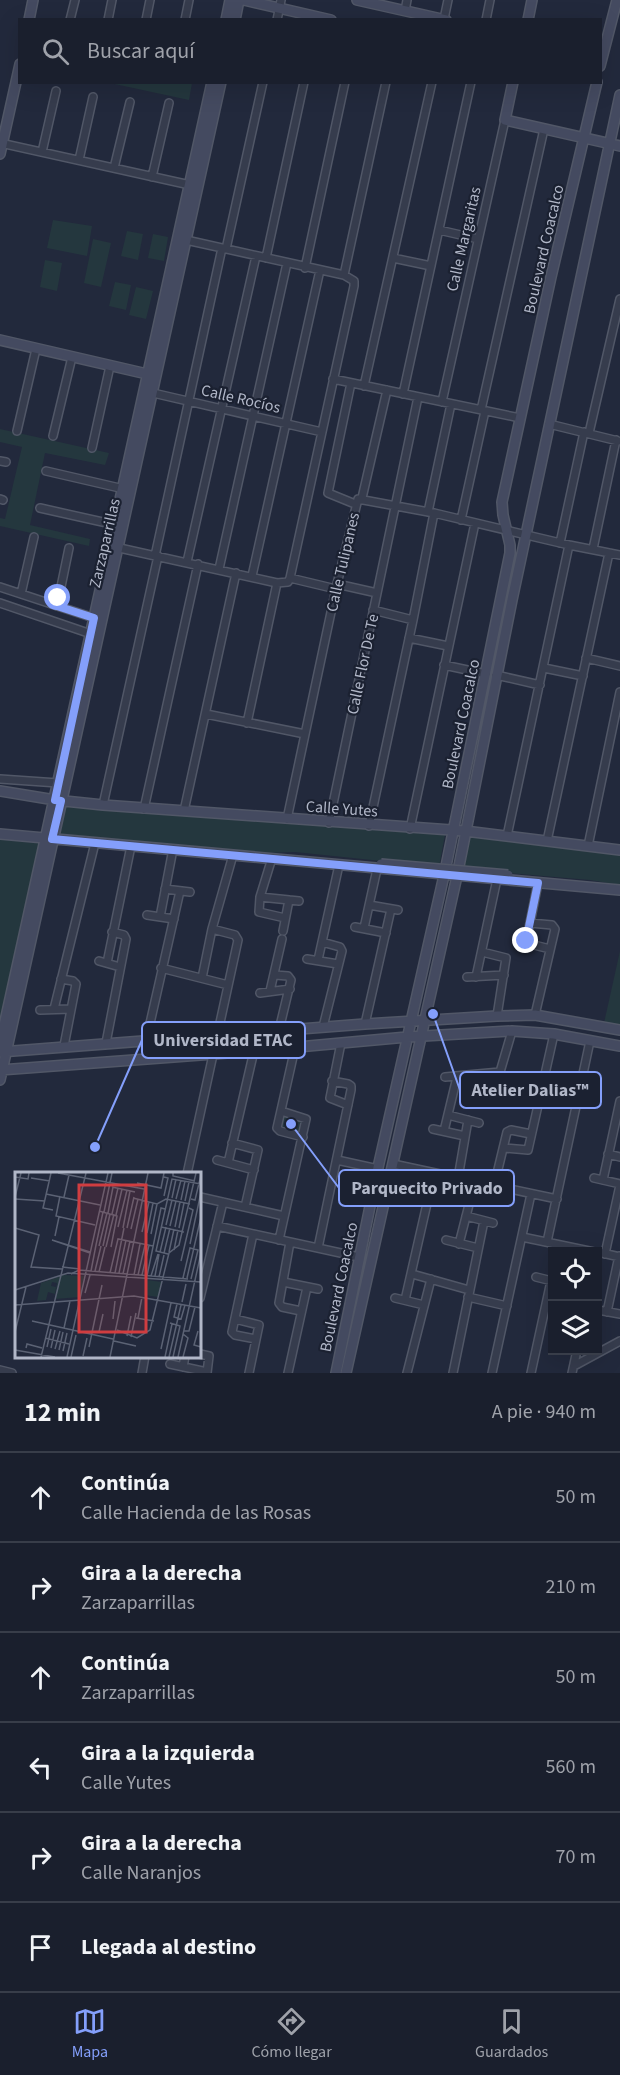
<!DOCTYPE html>
<html lang="es">
<meta charset="utf-8">
<style>
body{margin:0;font-family:"Source Sans 3",sans-serif;background:#272c39;color:#f1f3f6}
.controls{position:absolute;right:18px;bottom:18px;display:grid;overflow:hidden;border-radius:0px;box-shadow:0 6px 24px #0002}
.controls button{width:54px;height:54px;display:grid;place-items:center;padding:0;border:0;border-bottom:2px solid #383d49;background:#1a1f2d;color:#f1f3f6;font:30px sans-serif}
.stop{position:absolute;width:18px;height:18px;margin:-14px;border:4px solid #849ffb;border-radius:50%;background:#fff}
.stop.end{background:#849ffb;border-color:#fff;box-shadow:0 2px 6px #0008}
.list{margin:0;padding:0;list-style:none}
h2{display:flex;justify-content:space-between;align-items:center;height:78px;margin:0;padding:0 24px;font-size:26px}
h2 small{font-size:20px;font-weight:400;color:#9fa2aa}
.list li{display:grid;grid-template-columns:39px 1fr auto;gap:18px;align-items:center;box-sizing:border-box;height:90px;padding:0 24px;border-top:2px solid #383d49}
.list b{display:block;font-size:22px;white-space:nowrap}
.list p{margin:0;font-size:20px;white-space:nowrap;color:#9fa2aa}
.list em{font-size:20px;font-style:normal;color:#9fa2aa}
.icon{flex:none;width:33px;height:33px;fill:none;stroke:currentColor;stroke-width:2;stroke-linecap:round;stroke-linejoin:round}
.map{position:relative;flex:none;width:620px;height:1373px;overflow:hidden}
.search{position:absolute;background:#1a1f2d;box-shadow:0 6px 24px #0002;left:18px;right:18px;top:18px;height:66px;display:flex;align-items:center;gap:15px;box-sizing:border-box;padding:0 21px;border-radius:0px;color:#9fa2aa;font-size:22px}
.sheet{height:618px;background:#1a1f2d}
nav{display:flex;justify-content:space-around;align-items:center;box-sizing:border-box;height:84px;border-top:2px solid #383d49;background:#1a1f2d;font-size:16px;color:#9fa2aa}
nav a{display:grid;justify-items:center;gap:3px}
nav .on{color:#849ffb}
.map>svg:first-child{display:block}
.green{fill:#24373e}
.lines{fill:none;stroke-linecap:round;stroke-linejoin:round}
.street-casing{stroke:#515767;stroke-width:10}
.secondary-casing{stroke:#515767;stroke-width:12}
.street{stroke:#363c4d;stroke-width:7}
.secondary{stroke:#444a60;stroke-width:9}
.secondary-bridge-casing{stroke:#515767;stroke-width:12;stroke-linecap:butt}
.secondary-bridge{stroke:#444a60;stroke-width:9}
.route{stroke:#849ffb;stroke-width:8}
.labels{text-anchor:middle;stroke-width:4.5;stroke-linejoin:round;paint-order:stroke}
.street-label{font-size:16px;fill:#b1b7c8;stroke:#1b2131}
.inset-road{fill:none;stroke:#5b6274;stroke-width:1.5}
.view{fill:#d03d40;fill-opacity:0.15;stroke:#d03d40;stroke-width:3}
.inset-edge{fill:none;stroke:#b1b7c8;stroke-width:3}
.leader{fill:none;stroke:#849ffb;stroke-width:2}
.callout-dot{fill:#849ffb;stroke:#1b2131;stroke-width:2}
.callout{fill:#1b2131;stroke:#849ffb;stroke-width:2}
.callout-label{font-size:18px;text-anchor:middle;font-weight:bold;fill:#b1b7c8}
</style>
<div class="map">
<svg width="620" height="1373" viewBox="0 0 620 1373">
<rect width="100%" height="100%" fill="#22293c"/>
<path class="green" d="M110 83H192L189 100Z
M53 220 92 226 87 256 47 248Z
M127 231 143 234 138 260 121 256Z
M153 234 168 237 164 261 148 258Z
M93 239 111 243 101 287 84 283Z
M45 260 62 263 57 291 40 287Z
M115 282 131 285 126 310 109 306Z
M136 287 153 291 146 319 129 315Z
M0 429 109 453 105 465 45 453 30 525 90 539 89 546 0 526V518L5 519 22 447 0 442Z
M66 806 445 835 439 867 295 852 264 853 60 835Z
M468 835 620 853V885L590 880 462 869Z
M0 839 44 844 0 1046Z
M620 951V1025L604 1023Z
M281 1113 305 1120 301 1136 278 1128Z"/>
<g class="lines">
<defs>
<path id="street" d="M405 11 407 0
M444 19 448 0
M70 20 75 0
M108 20 112 0
M146 20 150 0
M185 20 189 0
M277 20 281 0
M486 20 490 0
M0 143 190 185
M42 152 56 91
M79 160 93 97
M114 168 130 102
M152 177 169 103
M439 230 478 239
M186 240 344 275 354 281V286L290 578
M226 249 263 82
M266 258 304 82
M393 258 431 266
M305 268 345 82
M344 275 386 82
M333 379 520 418
M351 383 328 493 355 504
M364 386 432 82
M153 393 322 432
M403 394 471 82
M442 402 505 120
M481 410 544 129
M549 424 618 441
M17 431 36 349
M589 433 620 299
M53 436 72 357
M92 448 110 366
M0 461 6 462
M46 471 124 489
M362 498 387 390
M0 499 3 500
M40 508 116 525
M428 512 451 404
M461 520 485 411
M560 543 584 432
M115 547 277 583 288 582 290 578 336 589
M593 549 616 440
M155 556 222 248
M187 562 256 256
M219 569 287 263
M252 576 320 270
M337 584 377 593
M0 587 97 619
M21 594 34 537
M0 603 94 635
M57 606 69 548
M373 610 413 620
M409 638 448 646
M586 658 620 666
M444 665 486 674
M544 668 583 676
M496 675 540 685
M206 714 305 734
M247 723 277 583
M0 779 58 783
M103 805 158 556
M144 809 198 564
M184 811 236 573
M287 819 337 584 358 499 434 513 569 545 620 555
M329 823 418 397
M369 826 413 620 434 513
M410 829 475 523
M507 836 569 545
M547 841 609 553
M588 846 620 692
M272 858 260 897 259 912 285 918
M538 883 526 943 550 949
M165 889 190 892
M260 897 299 901
M369 905 398 910
M147 915 174 919
M160 917 173 849
M530 923 552 925 555 929 535 1015
M355 927 386 933
M364 928 377 869
M283 931 289 900
M322 942 340 947 342 951 323 1027
M482 952 506 958 497 1016
M307 959 338 964
M318 960 339 865
M99 961 120 967
M107 963 131 846
M161 968 228 985
M275 975 288 976 291 980 279 1030
M467 977 504 975
M476 977 497 879
M202 978 212 929 233 855
M61 979 73 981 76 984 64 1046
M270 991 282 939
M260 993 290 989
M54 1009 95 843
M40 1010 71 1009
M365 1024 391 909
M146 1041 180 891
M106 1043 126 939 124 935 112 932
M341 1043 330 1098 348 1105
M295 1048 277 1128 280 1131 303 1137
M445 1077 500 1072 512 1031
M448 1115 479 1123
M433 1129 465 1136
M444 1131 457 1077
M232 1143 258 1150 245 1207
M504 1148 528 1150 554 1034
M608 1154 620 1157
M217 1160 254 1170
M337 1160 378 1169
M228 1163 254 1051
M393 1164 557 1199
M187 1174 238 940 235 935 212 929
M458 1178 468 1120
M594 1178 620 1184
M603 1180 620 1101
M494 1186 507 1132 511 1130 531 1134
M200 1197 284 1216
M466 1216 493 1223
M217 1226 359 1257
M253 1234 232 1332 235 1335 256 1339
M522 1237 594 1252
M279 1240 306 1119 281 1111
M446 1240 478 1248
M290 1242 279 1303 282 1307 301 1311
M547 1242 590 1041
M459 1244 475 1181
M318 1248 351 1090V1086L348 1084 332 1081
M598 1252 620 1257
M605 1254 620 1185
M412 1274 469 1290
M536 1277 552 1281
M283 1282 318 1289
M468 1297 507 1306
M200 1298 223 1202
M395 1298 424 1305
M405 1300 434 1173
M598 1310 620 1314
M607 1312 619 1256
M235 1319 259 1325 249 1373
M200 1354 209 1356 207 1373
M170 1364 207 1372
M574 1366 620 1341
M183 1367 185 1356
M0 1370 12 1373
M142 1373 145 1356
M288 1373 307 1287
M407 1373 431 1279
M453 1373 484 1221
M492 1373 531 1194
M531 1373 551 1281
M572 1373 577 1350"/>
<path id="secondary" d="M244 0 331 20
M357 0 446 20
M29 20 33 0
M226 20 230 0
M235 20 239 0
M528 20 532 0
M600 66 617 0
M513 82 505 120 620 146
M0 154 20 64
M0 340 147 374
M0 791 55 800 103 805 465 831 620 850
M0 834 620 890
M0 1044C72 724 141 403 212 82
M0 1052 365 1024 497 1016 535 1015 620 1030
M0 1070 254 1051 407 1037 512 1031 554 1034 620 1046
M0 1080 221 82
M336 1373 377 1172 445 871 510 553V545L503 515 502 502 551 277 597 82
M346 1373 457 876 512 600 620 95"/>
</defs>
<use href="#street" class="street-casing"/>
<use href="#secondary" class="secondary-casing"/>
<use href="#street" class="street"/>
<use href="#secondary" class="secondary"/>
<defs>
<path id="secondary-bridge" d="M381 864 508 875"/>
</defs>
<use href="#secondary-bridge" class="secondary-bridge-casing"/>
<use href="#secondary-bridge" class="secondary-bridge"/>
</g>
<g class="lines">
<path class="route" d="M58 598 57 606 94 618 55 800 61 801 52 839 538 883 526 941"/>
</g>
<g class="labels">
<g class="street-label">
<text transform="translate(463 239) rotate(-77)" y="6">Calle Margaritas</text>
<text transform="translate(543 249) rotate(-77)" y="6">Boulevard Coacalco</text>
<text transform="translate(241 398) rotate(13)" y="6">Calle Rocíos</text>
<text transform="translate(104 543) rotate(-77)" y="6">Zarzaparrillas</text>
<text transform="translate(342 562) rotate(-77)" y="6">Calle Tulipanes</text>
<text transform="translate(362 664) rotate(-78)" y="6">Calle Flor De Te</text>
<text transform="translate(460 724) rotate(-78)" y="6">Boulevard Coacalco</text>
<text transform="translate(342 808) rotate(4)" y="6">Calle Yutes</text>
<text transform="translate(338 1287) rotate(-78)" y="6">Boulevard Coacalco</text>
</g>
</g>
<g transform="translate(15 1172)">
<rect width="186" height="186" fill="#22293c"/>
<path d="M49 103 69 104 65 125 40 127 42 111 37 110 36 114 41 115 40 122 33 120 31 128 22 129 26 111ZM132 108 147 110 143 125 129 123Z" fill="#24373e"/>
<path class="inset-road" d="M36 1 28 36 38 38M43 1 129 17M158 1V4L180 9M0 5 13 7 14 1M16 6 35 9M122 11 146 16 149 1M97 15 120 20M31 22 85 33M45 24 41 44 80 53M149 24 153 6 149 5M0 25 6 1M49 25 54 3M118 26 142 32 151 27 175 32M157 26 161 7M0 27 30 29M161 27 166 8M176 27 180 28 186 3M166 28 170 9M170 29 174 10M84 39 102 44 96 75M89 40 97 1M93 41 98 15M97 42 103 16M101 43 107 17M151 53 157 28M155 54 161 29M103 55 112 18M146 55 169 60M160 55 165 30M0 56 24 63 16 95 47 97M108 56 115 19M112 56 119 25M164 56 169 31M116 57 123 27M127 60 134 30M132 61 138 31M136 62 142 32M40 64 44 45M175 72 186 20M81 73 88 40M84 74 92 41M88 74 95 42M91 75 99 42M159 78 163 58M145 80 151 55M154 80 159 57M75 81 37 68 75 80M149 81 155 56M153 82 141 79 157 7 186 12M166 89 178 38 174 36M47 95 65 97M76 99 81 73M80 99 86 74M84 100 90 75M95 101 103 67 138 74M100 101 109 56M104 101 111 68M56 102 64 98 173 107M108 102 115 69M119 103 125 72M123 103 130 73M127 103 134 73M132 104 146 36 150 37M136 104 143 82M140 104 144 82M144 105 149 83M168 106 175 76 183 78 176 107M172 106 186 45M0 118 53 101 186 110M70 121 75 103M167 130 171 112M162 132 159 145 166 147 170 133M0 133 119 124 186 136M121 146 139 149M123 146 127 125M98 147 100 129M17 149 98 167M155 151 165 154 158 185M49 156 55 129M102 158 122 166 135 158 154 81 164 73 181 1M169 159H174L180 135M183 159 179 173 186 175M0 160 11 115M84 160 88 142M112 164 116 144M116 165 121 141M30 166 54 172M99 169 121 174M32 175 36 157M74 175 87 113M11 176 12 172 27 176M36 176 40 158M40 177 45 159M146 177 156 131M0 178 40 185M44 178 48 160M48 179 52 161M68 184 72 166M26 185 71 1M52 185 93 1M56 185 61 163M95 185 133 1M150 185 157 152M154 185 166 133M163 185 186 81M168 185 173 166 168 162"/>
<path class="view" d="M64 13H131V160H64Z"/>
<rect width="186" height="186" class="inset-edge"/>
</g>
<path class="leader" d="M95 1147L142 1040M433 1014L460 1090M291 1124L339 1188"/>
<g class="callout-dot">
<circle cx="95" cy="1147" r="6"/>
<circle cx="433" cy="1014" r="6"/>
<circle cx="291" cy="1124" r="6"/>
</g>
<g class="callout">
<rect x="142" y="1022" width="163" height="36" rx="6"/>
<rect x="460" y="1072" width="141" height="36" rx="6"/>
<rect x="339" y="1170" width="175" height="36" rx="6"/>
</g>
<g class="callout-label">
<text x="223" y="1046">Universidad ETAC</text>
<text x="530" y="1096">Atelier Dalias™</text>
<text x="427" y="1194">Parquecito Privado</text>
</g>
</svg>
<div class="controls">
<button><svg class="icon" aria-label="locate" viewBox="0 0 24 24"><circle cx="12" cy="12" r="6"/><path d="M12 2v4M12 18v4M2 12h4M18 12h4"/></svg></button>
<button><svg class="icon" aria-label="layers" viewBox="0 0 24 24"><path d="M12 4l9 5-9 5-9-5zM3 14l9 5 9-5"/></svg></button>
</div>
<div class="stop" style="left:58px;top:598px"></div>
<div class="stop end" style="left:526px;top:941px"></div>
<div class="search"><svg class="icon" aria-label="search" viewBox="0 0 24 24"><circle cx="10" cy="10" r="6"/><path d="M15 15l6 6"/></svg>Buscar aquí</div>
</div>
<section class="sheet">
<h2>12 min<small>A pie · 940 m</small></h2>
<ul class="list">
<li><svg class="icon" aria-label="ahead" viewBox="0 0 24 24"><path d="M12 20V5M6 11l6-6 6 6"/></svg><div><b>Continúa</b><p>Calle Hacienda de las Rosas</p></div><em>50 m</em></li>
<li><svg class="icon" aria-label="right" viewBox="0 0 24 24"><path d="M7 20v-9h11M14 6l5 5-5 5"/></svg><div><b>Gira a la derecha</b><p>Zarzaparrillas</p></div><em>210 m</em></li>
<li><svg class="icon" aria-label="ahead" viewBox="0 0 24 24"><path d="M12 20V5M6 11l6-6 6 6"/></svg><div><b>Continúa</b><p>Zarzaparrillas</p></div><em>50 m</em></li>
<li><svg class="icon" aria-label="left" viewBox="0 0 24 24"><path d="M17 20v-9H6M10 6l-5 5 5 5"/></svg><div><b>Gira a la izquierda</b><p>Calle Yutes</p></div><em>560 m</em></li>
<li><svg class="icon" aria-label="right" viewBox="0 0 24 24"><path d="M7 20v-9h11M14 6l5 5-5 5"/></svg><div><b>Gira a la derecha</b><p>Calle Naranjos</p></div><em>70 m</em></li>
<li><svg class="icon" aria-label="arrive" viewBox="0 0 24 24"><path d="M6 21V4h12l-3 4 3 4H6"/></svg><div><b>Llegada al destino</b></div></li>
</ul>
</section>
<nav>
<a class="on"><svg class="icon" aria-label="map" viewBox="0 0 24 24"><path d="M3 6l6-2 6 2 6-2v14l-6 2-6-2-6 2zM9 4v14M15 6v14"/></svg>Mapa</a>
<a><svg class="icon" aria-label="directions" viewBox="0 0 24 24"><path d="M12 3l9 9-9 9-9-9zM9 14v-3h6M13 9l2 2-2 2"/></svg>Cómo llegar</a>
<a><svg class="icon" aria-label="saved" viewBox="0 0 24 24"><path d="M7 4h10v16l-5-4-5 4z"/></svg>Guardados</a>
</nav>
